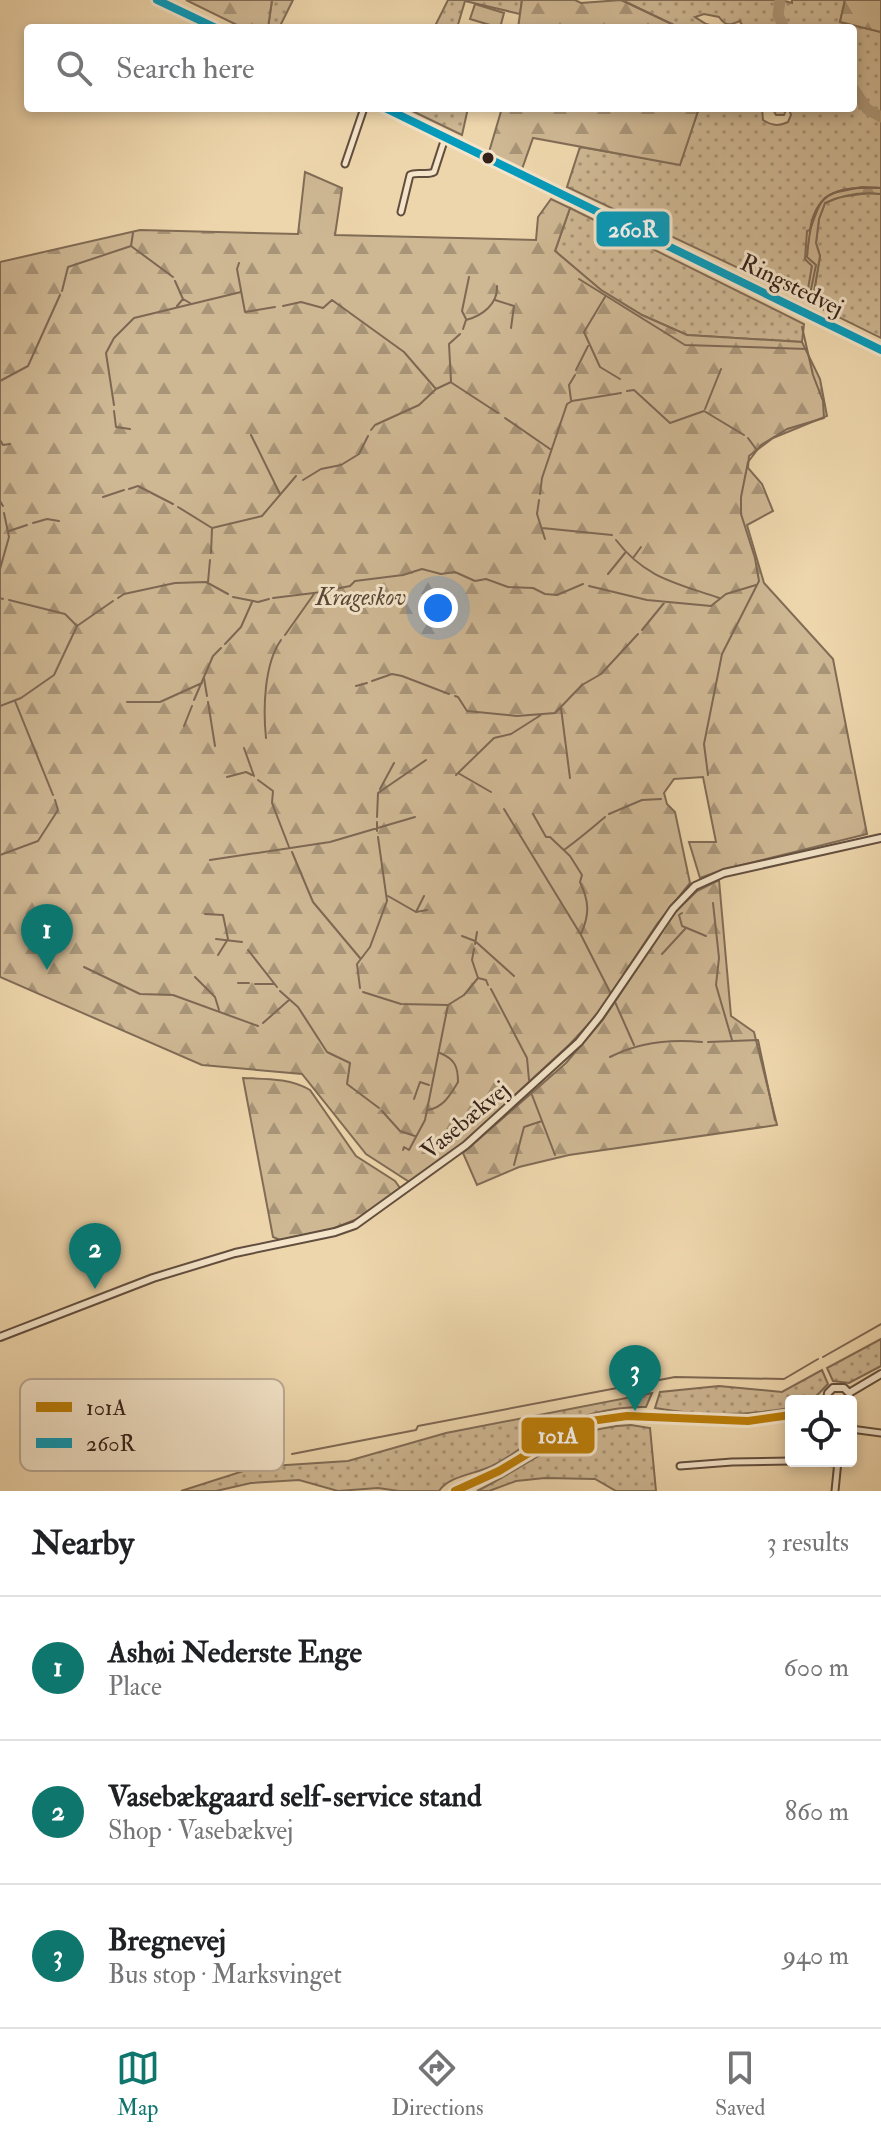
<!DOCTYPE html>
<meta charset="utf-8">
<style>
body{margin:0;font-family:"IM FELL Double Pica",serif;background:#f6f6f6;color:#202124}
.controls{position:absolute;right:24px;bottom:24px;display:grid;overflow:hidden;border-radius:8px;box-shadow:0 4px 12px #0003}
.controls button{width:72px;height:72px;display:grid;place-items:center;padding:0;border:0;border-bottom:2px solid #e0e0e0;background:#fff;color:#202124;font:40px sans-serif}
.you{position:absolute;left:438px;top:608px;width:28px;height:28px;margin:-20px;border:6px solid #fff;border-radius:50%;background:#1a73e8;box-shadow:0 0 0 12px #1a73e833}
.badge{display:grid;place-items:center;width:52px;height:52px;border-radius:50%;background:#0f766e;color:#fff;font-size:26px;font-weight:700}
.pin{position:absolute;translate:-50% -66px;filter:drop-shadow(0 2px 4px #0008)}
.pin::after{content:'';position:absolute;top:42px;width:28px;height:24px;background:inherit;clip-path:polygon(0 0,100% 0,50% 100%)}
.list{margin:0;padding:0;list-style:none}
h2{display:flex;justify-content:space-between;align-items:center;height:104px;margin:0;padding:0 32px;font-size:34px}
h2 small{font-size:26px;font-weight:400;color:#757577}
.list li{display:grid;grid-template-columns:52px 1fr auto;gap:24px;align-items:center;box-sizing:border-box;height:144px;padding:0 32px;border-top:2px solid #e0e0e0}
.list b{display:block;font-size:30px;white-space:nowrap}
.list p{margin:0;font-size:26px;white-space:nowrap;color:#757577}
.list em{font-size:26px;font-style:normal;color:#757577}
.icon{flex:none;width:44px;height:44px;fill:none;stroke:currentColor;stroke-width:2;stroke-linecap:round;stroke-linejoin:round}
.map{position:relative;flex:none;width:881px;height:1491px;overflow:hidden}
.search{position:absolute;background:#fff;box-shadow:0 4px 12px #0003;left:24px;right:24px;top:24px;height:88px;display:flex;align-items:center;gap:20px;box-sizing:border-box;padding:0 28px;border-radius:8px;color:#757577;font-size:30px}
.sheet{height:536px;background:#fff}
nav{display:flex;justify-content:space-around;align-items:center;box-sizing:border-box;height:112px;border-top:2px solid #e0e0e0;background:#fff;font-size:22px;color:#757577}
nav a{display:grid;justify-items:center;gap:4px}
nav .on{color:#0f766e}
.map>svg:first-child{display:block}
.grass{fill:url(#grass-dots);stroke:#816c56;stroke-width:2}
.forest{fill:url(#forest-firs);stroke:#816c56;stroke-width:2}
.park{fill:#ceb793;stroke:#816c56;stroke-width:2}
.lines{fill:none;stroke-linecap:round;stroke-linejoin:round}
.stream{stroke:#7e6854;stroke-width:2}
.river{stroke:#af987a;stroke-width:11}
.minor-casing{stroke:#624e3e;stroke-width:9}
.tertiary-casing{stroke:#624e3e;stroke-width:10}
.secondary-casing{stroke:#34211a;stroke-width:11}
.minor{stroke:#f4e4c9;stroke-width:5}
.tertiary{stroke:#f4e4c9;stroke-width:6}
.secondary{stroke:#f4e4c9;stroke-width:7}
.bus-1-casing{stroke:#f4e4c9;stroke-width:14}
.bus-2-casing{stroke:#f4e4c9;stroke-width:14}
.bus-1{stroke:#bc7e08;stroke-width:8}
.bus-2{stroke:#059bbc;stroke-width:8}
.bus-dot{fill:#34211a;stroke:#f4e4c9;stroke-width:3}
.labels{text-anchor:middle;stroke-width:6;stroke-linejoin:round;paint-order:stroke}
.street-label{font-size:24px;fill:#34211a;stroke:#f4e4c9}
.park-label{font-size:24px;font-style:italic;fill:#5a4638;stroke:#f4e4c9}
.key{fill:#f4e4c9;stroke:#baaa94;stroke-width:2}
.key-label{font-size:22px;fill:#34211a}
.line-badge{stroke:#f4e4c9;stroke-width:3}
.badge-label{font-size:22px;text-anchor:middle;font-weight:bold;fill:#fff}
</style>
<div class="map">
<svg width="881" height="1491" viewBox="0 0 881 1491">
<defs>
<pattern id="grass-dots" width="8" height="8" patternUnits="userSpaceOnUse" patternTransform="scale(2)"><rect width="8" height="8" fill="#ceb793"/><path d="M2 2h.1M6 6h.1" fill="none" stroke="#a89477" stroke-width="1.8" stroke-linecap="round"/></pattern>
<pattern id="forest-firs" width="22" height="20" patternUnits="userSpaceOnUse" patternTransform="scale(2)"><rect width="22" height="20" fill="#ceb793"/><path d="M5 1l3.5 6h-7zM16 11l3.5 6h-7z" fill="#a89477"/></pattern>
</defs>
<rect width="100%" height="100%" fill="#eed6ac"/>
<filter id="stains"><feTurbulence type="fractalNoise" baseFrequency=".0025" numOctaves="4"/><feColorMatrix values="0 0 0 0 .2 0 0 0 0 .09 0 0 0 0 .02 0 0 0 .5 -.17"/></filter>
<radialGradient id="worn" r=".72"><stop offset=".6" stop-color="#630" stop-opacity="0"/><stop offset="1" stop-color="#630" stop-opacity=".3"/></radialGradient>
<path class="grass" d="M272 0H293L279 28H268Z
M448 0H522L520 14 465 1 457 28H434Z
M622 0H781L792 3V0H845L840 22 881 32V188C845 187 816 188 810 230 808 242 813 256 812 268 811 279 808 289 806 300L567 187 580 147 680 164 699 108H762L763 120C771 125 778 127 788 122L791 115 789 109 786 110 784 115H776L772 108H853V28H735L742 25 740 21C730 25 726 27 719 17L704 14 695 17 706 24 721 28H680Z
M406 108H468L462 135Z
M869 193 881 194V338L812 304 820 256 816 243 819 219 825 203 840 197Z
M570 208 804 324 802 342 687 335 642 315 601 290 555 251Z
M881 1339V1366L849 1383 833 1381 827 1368Z
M822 1370 828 1384C812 1400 816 1401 791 1401L790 1408C744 1416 700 1416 655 1408L660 1392 719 1386 782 1392Z
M652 1393 646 1407C612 1406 576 1416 546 1432 528 1442 512 1456 494 1465 477 1474 450 1475 439 1491H399L378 1488 338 1491 299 1480 251 1483 216 1491H181L256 1467 348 1461 446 1433Z
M631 1425 650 1428 656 1491H616L595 1479 545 1478 516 1481 489 1491H477C528 1466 571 1426 631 1425Z"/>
<path class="forest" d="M186 0H272L268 28H243Z
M522 0H575L581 3 621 0 680 28H518Z
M845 0H881V32L840 22Z
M502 108H699L680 165 533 138 522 169 489 152Z
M305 172 342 188 335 235 536 240 538 217 551 199 570 208 555 251 601 290 642 315 687 335 802 342 820 379 827 416 773 438 749 456 748 468 762 484 773 511 747 525 764 583 833 659 867 834 722 870 700 878 689 842H716L703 777 674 779 664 793 667 804 675 812 690 883 657 924 596 1016 570 1044 461 1145 411 1183 366 1154 302 1074 202 1065 0 977V262L140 230 298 234Z
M862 187 881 188V194C862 192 842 195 825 203L819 219 816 243 820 256 812 304 806 300 812 266 805 259 807 231 810 230C824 191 822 195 862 187Z
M719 880 731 1016 754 1032 777 1125 569 1155 519 1167 477 1185 463 1153 566 1063 602 1021 676 911 697 891Z
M243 1078C266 1079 290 1078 310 1090L356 1156 395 1181 400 1188 360 1218 332 1229 280 1240 273 1237Z"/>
<path class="park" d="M475 4 504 13 500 28 470 19Z"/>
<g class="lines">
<path class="stream" d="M133 233 131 246 173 277
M239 263 237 269 245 312 275 307
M579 279 685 345 807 349
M175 281 183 299
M62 291 68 267 131 246
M605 297 584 332 600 367 620 379
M809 299 816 265 807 257C812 200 821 185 881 188
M495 300 514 306 511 328
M177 306 183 299 190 303
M283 306 301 302 323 308 332 300 404 352 436 389
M466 319 462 311 469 277
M463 329 466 320C482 316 498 304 497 286
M576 370 588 346
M0 381 28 366 60 295
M451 381 449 344 460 334
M452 383 498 413
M627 391 634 390 670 423 704 411 744 435
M571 400 569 385 575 375
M114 405 106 353 114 338 134 318 241 292
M705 409 721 369
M114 411 116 427 130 429
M505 418 550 449
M371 430 375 425 419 405 436 389 451 382
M251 435 280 494
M748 438 756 449
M0 440 3 445 10 444
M303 480 321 469 341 465 359 454 368 436
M129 489 138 486 173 504
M540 494 542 478 567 404 572 401 621 393
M103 497 124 490
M539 500 537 514 545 539
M0 501 3 506
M178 507 212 528 262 516 296 476
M33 523 47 519 59 521
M542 528 612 535
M9 531 27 525
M616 540C645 578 676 583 719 598
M211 553 212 529
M633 558 641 547
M0 569 9 537 4 513
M608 574 625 553
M208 582 210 560
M589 586 647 600 711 606 726 594 756 585
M335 589 350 586 355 581 403 575 422 569 441 574 455 572 475 581 486 579 508 587 533 588 545 594 557 595 583 584
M233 597 258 602 269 599
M0 598 3 599
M118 598 124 594 175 583 206 582 228 594
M273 598 330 591
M9 600 65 614 77 626
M642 630 664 603
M285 635 314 594
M225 644 241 627 252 602
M204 678 207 696
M372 681 392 674 402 676 449 694
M356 686 367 683
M455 696 458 697 467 711 517 716 555 713 582 685 601 674 638 634
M194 700 213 656 221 648
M15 701 53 795
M127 702H160L202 683
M208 702 215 746
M0 706 21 698 54 675 77 626 113 601
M561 708 570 778
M184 726 192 706
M266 738C263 709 264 664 281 640
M244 748 254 776
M458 773 491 792
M456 775 494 738 511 734 541 715
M708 775 704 744 722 654 759 581 755 558 741 514V497L748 462 761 445 787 429 824 418 823 401 813 375 802 327
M227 777 246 772 252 775
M258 780 273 791 272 803 289 847
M380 789 394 763
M504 809 581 935 610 992
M533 814 546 837H550L570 856 582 875 580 882C589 901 590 914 581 934
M609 814 642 800 661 799
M377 817 378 793 426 760
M377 822V831
M564 850C579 839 591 829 605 817
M292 852 313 902 360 958
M0 855 38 841 58 810 55 800
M210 860 330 842 415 817
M388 896 416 912 427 910
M713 903 719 958 716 985 732 1040
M416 912 424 896
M682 913 679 915 682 926 706 936
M205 914 223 915 228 939 218 955
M462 936 475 941 514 976
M216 939 242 942
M475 944 477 932
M474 949 472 960 478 978
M248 950 277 987
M662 954 685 929
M84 967 140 994 173 995 258 1026
M195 977 215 997 219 1010
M238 983H249
M255 984H274
M360 988 357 964 370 947 387 901 378 837
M491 989 527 1058 529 1080
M280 991 298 1007 327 1052 350 1063 347 1084 379 1108
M363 992 401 1004 448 1005 464 995 478 978 486 980 488 985
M615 1002 634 1045
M263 1023 289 1000
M708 1042 758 1040 775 1120
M610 1057C639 1042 671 1039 702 1042
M532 1095 555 1155
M414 1099 420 1082 429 1085
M428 1110C444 1107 450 1095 458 1082 458 1067 455 1059 440 1053
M382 1111 400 1131 415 1136
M403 1150 404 1147 409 1150 425 1120 448 1005
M514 1165 524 1127 542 1121
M823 1357 881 1324
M292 1454 416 1430 418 1426 675 1377 784 1379 818 1359"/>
<path class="river" d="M780 0 778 15 784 28
M853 88 867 109 881 117"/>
<defs>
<path id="minor" d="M345 164 364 108
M401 212 410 175C417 171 426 176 434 172L445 138
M851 1429 881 1433
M797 1461 838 1463
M680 1466 732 1462 791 1461
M835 1491 838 1461"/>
<path id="tertiary" d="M0 1337 153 1278 235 1253 335 1232 355 1225 466 1145 579 1042 600 1016 673 909 695 886 724 873 881 838
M849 1393 881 1374
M827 1401 828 1393 833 1388H844L849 1393
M455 1491C470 1482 489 1478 505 1468 549 1443 572 1418 627 1416 685 1414 730 1429 791 1415"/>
<path id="secondary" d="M157 0 216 28
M385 108 881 350"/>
</defs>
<use href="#minor" class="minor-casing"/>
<use href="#tertiary" class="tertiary-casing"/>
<use href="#secondary" class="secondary-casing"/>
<use href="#minor" class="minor"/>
<use href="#tertiary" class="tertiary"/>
<use href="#secondary" class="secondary"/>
<defs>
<path id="bus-1" d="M455 1491 499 1471 562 1433 591 1421 627 1416 748 1421 791 1415"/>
<path id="bus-2" d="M157 0 216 28
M385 108 881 350"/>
</defs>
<use href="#bus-1" class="bus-1-casing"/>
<use href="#bus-2" class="bus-2-casing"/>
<use href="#bus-1" class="bus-1"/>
<use href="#bus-2" class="bus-2"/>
</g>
<circle class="bus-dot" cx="488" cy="158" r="7"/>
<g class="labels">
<g class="street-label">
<text transform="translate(792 285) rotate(26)" y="8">Ringstedvej</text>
<text transform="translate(465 1120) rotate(-40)" y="8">Vasebækvej</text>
</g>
<g class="park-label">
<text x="361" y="605">Krageskov</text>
</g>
</g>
<rect x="20" y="1379" width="264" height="92" rx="12" class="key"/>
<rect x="36" y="1402" width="36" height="10" fill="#bc7e08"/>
<rect x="36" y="1438" width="36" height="10" fill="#059bbc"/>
<g class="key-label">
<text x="86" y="1415">101A</text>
<text x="86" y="1451">260R</text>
</g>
<g class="line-badge">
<rect x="595" y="210" width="76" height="38" rx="8" fill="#059bbc"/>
<rect x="520" y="1416" width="76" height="39" rx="8" fill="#bc7e08"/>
</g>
<g class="badge-label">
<text x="633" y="237">260R</text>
<text x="558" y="1443">101A</text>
</g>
<rect width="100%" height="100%" filter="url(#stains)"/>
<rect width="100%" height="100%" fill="url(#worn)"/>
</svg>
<div class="controls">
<button><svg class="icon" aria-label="locate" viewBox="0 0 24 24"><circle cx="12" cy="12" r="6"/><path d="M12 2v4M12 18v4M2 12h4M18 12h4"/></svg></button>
</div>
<div class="you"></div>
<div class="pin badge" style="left:47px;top:970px">1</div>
<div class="pin badge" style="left:95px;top:1289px">2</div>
<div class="pin badge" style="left:635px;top:1411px">3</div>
<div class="search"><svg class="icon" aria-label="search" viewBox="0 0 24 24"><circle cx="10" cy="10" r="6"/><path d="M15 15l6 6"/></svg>Search here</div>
</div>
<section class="sheet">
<h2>Nearby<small>3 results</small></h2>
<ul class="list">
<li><span class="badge">1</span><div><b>Ashøi Nederste Enge</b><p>Place</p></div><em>600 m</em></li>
<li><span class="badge">2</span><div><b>Vasebækgaard self-service stand</b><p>Shop · Vasebækvej</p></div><em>860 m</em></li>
<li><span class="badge">3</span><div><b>Bregnevej</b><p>Bus stop · Marksvinget</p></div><em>940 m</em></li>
</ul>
</section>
<nav>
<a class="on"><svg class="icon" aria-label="map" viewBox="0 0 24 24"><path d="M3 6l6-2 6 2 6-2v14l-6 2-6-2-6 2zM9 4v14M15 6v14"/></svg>Map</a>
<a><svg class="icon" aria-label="directions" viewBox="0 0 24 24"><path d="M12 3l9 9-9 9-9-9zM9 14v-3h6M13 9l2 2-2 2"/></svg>Directions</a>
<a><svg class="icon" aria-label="saved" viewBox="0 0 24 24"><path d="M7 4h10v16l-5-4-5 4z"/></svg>Saved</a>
</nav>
